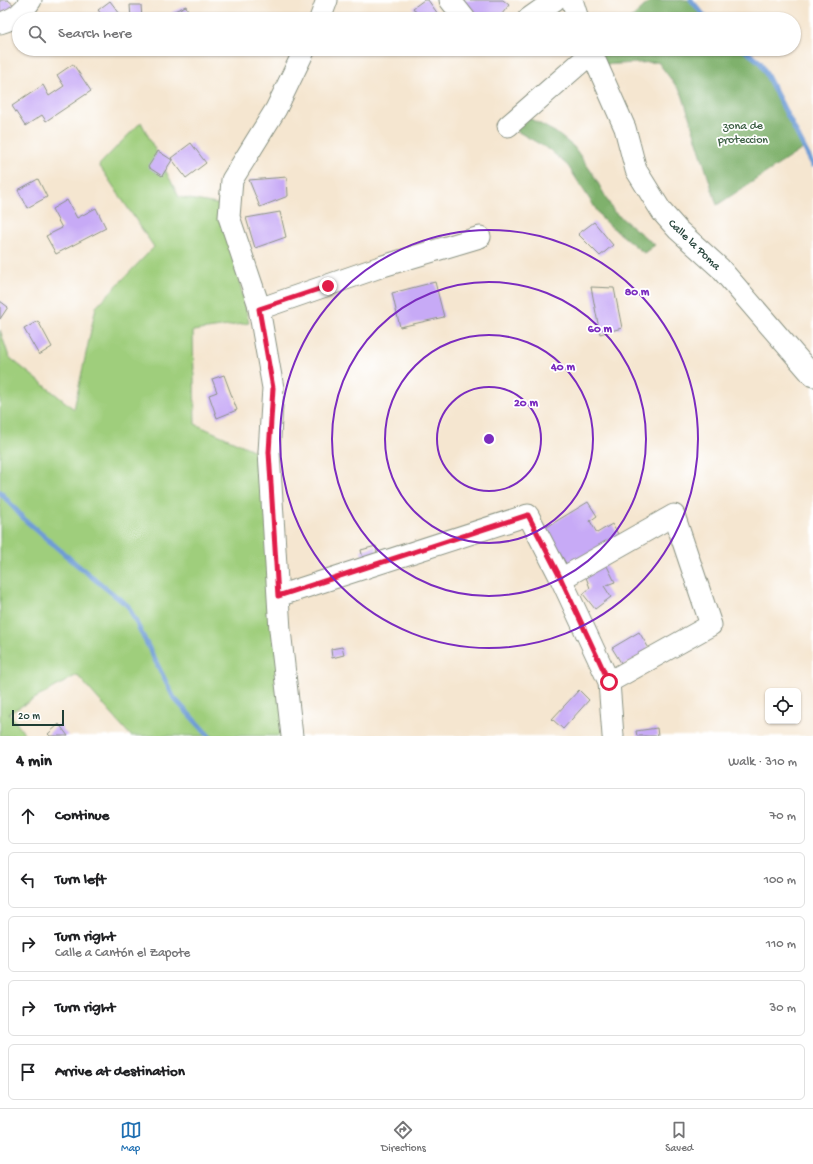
<!DOCTYPE html>
<meta charset="utf-8">
<style>
body{margin:0;font-family:"Gochi Hand",sans-serif;background:#f2f2f2;color:#202124}
.controls{position:absolute;right:12px;bottom:12px;display:grid;overflow:hidden;border-radius:6px;box-shadow:0 1px 3px #0004}
.controls button{width:36px;height:36px;display:grid;place-items:center;padding:0;border:0;border-bottom:1px solid #e0e0e0;background:#fff;color:#202124;font:20px sans-serif}
.scale{position:absolute;left:12px;bottom:10px;width:52px;box-sizing:border-box;padding-left:4px;border:2px solid #1f3d34;border-top:0;font-size:11px;line-height:14px;white-space:nowrap;color:#1f3d34;-webkit-text-stroke:3px #fff;paint-order:stroke}
.stop{position:absolute;width:12px;height:12px;margin:-9px;border:3px solid #e11d48;border-radius:50%;background:#fff}
.stop.end{background:#e11d48;border-color:#fff;box-shadow:0 1px 4px #0008}
.list{margin:0;padding:0;list-style:none}
h2{display:flex;justify-content:space-between;align-items:center;height:52px;margin:0;padding:0 16px;font-size:17px}
h2 small{font-size:13px;font-weight:400;color:#757577}
.list li{display:grid;grid-template-columns:26px 1fr auto;gap:12px;align-items:center;box-sizing:border-box;height:56px;margin:0 8px 8px;padding:0 8px;border:1px solid #e0e0e0;border-radius:6px}
.list b{display:block;font-size:15px;white-space:nowrap}
.list p{margin:0;font-size:13px;white-space:nowrap;color:#757577}
.list em{font-size:13px;font-style:normal;color:#757577}
.icon{flex:none;width:22px;height:22px;fill:none;stroke:currentColor;stroke-width:2;stroke-linecap:round;stroke-linejoin:round}
.map{position:relative;flex:none;width:813px;height:736px;overflow:hidden}
.search{position:absolute;background:#fff;box-shadow:0 1px 3px #0004;left:12px;right:12px;top:12px;height:44px;display:flex;align-items:center;gap:10px;box-sizing:border-box;padding:0 14px;border-radius:22px;color:#757577;font-size:15px}
.sheet{height:372px;background:#fff}
nav{display:flex;justify-content:space-around;align-items:center;box-sizing:border-box;height:56px;border-top:1px solid #e0e0e0;background:#fff;font-size:11px;color:#757577}
nav a{display:grid;justify-items:center;gap:2px}
nav .on{color:#1f6fb2}
.map>svg:first-child{display:block}
.green{fill:#9fce7c;stroke:#5f8658}
.forest{fill:#7fb16c;stroke:#4f7750}
.lines{fill:none;stroke-linecap:round;stroke-linejoin:round}
.stream{stroke:#6e9cd6;stroke-width:5}
.building{fill:#c7aaf6}
.minor-casing{stroke:#8a9282;stroke-width:23}
.minor{stroke:#fff;stroke-width:21}
.route{stroke:#e11d48;stroke-width:5}
.ring{fill:none;stroke:#7b2cbf;stroke-width:2}
.labels{text-anchor:middle;stroke-width:3.5;stroke-linejoin:round;paint-order:stroke}
.park-label{font-size:12px;fill:#3f6146;stroke:#fff}
.street-label{font-size:12px;fill:#1f3d34;stroke:#fff}
.centre{fill:#7b2cbf;stroke:#fff;stroke-width:2}
.ring-label{font-size:12px;text-anchor:middle;font-weight:bold;fill:#7b2cbf;stroke:#fff;stroke-width:3.5;stroke-linejoin:round;paint-order:stroke}
</style>
<div class="map">
<svg width="813" height="736" viewBox="0 0 813 736">
<rect width="100%" height="100%" fill="#fff"/>
<filter id="ink" filterUnits="userSpaceOnUse"><feTurbulence type="fractalNoise" baseFrequency=".025" numOctaves="2"/><feDisplacementMap in="SourceGraphic" scale="8" xChannelSelector="R" yChannelSelector="G"/><feConvolveMatrix kernelMatrix="1 2 1 2 8 2 1 2 1" color-interpolation-filters="sRGB"/></filter>
<filter id="wash" filterUnits="userSpaceOnUse"><feTurbulence type="fractalNoise" baseFrequency=".012" numOctaves="4" result="noise"/><feDisplacementMap in="SourceGraphic" scale="16" xChannelSelector="R" yChannelSelector="G"/><feGaussianBlur stdDeviation="0.9" result="paint"/><feColorMatrix in="noise" values="0 0 0 0 0 0 0 0 0 0 0 0 0 0 0 0 0 1.4 0 .05"/><feComposite in="paint" operator="in"/></filter>
<g filter="url(#wash)">
<rect width="100%" height="100%" fill="#f5e6d0"/>
<path class="green" d="M141 122 179 197 222 205 249 323 193 331 195 424 262 454 286 736H131L77 675 9 713 26 736H0V330L9 357 74 409 96 307 154 247 99 165Z"/>
<path class="forest" d="M651 0H691L707 19H630Z
M596 49H742L762 66 804 148 717 205 682 94 658 62 597 65Z
M525 116 555 132 574 147 593 174 614 212 655 245 644 253 603 220 568 166 550 150 508 126Z"/>
<g class="lines">
<path class="stream" d="M691 0 707 19
M743 49 760 62 813 165
M0 492 24 519 76 564 128 606 174 698 209 736"/>
</g>
<g id="blocks">
<path class="building" d="M0 0H8L15 6 0 15Z
M424 0H428L438 14 432 19H421L413 8Z
M456 0H503L509 5 502 14 507 19H471Z
M110 1 120 14 114 19H105L98 10Z
M130 5H141L142 19H131Z
M186 6 191 19H174L172 12Z
M73 64 91 91 46 121 42 115 25 126 12 106 43 85 49 96 64 86 57 75Z
M191 143 206 163 186 178 171 158Z
M158 151 172 160 162 176 148 167Z
M287 177 288 196 260 207 249 180Z
M38 179 47 197 27 208 18 190Z
M67 200 77 218 96 208 106 228 56 254 46 236 62 228 52 209Z
M280 212 286 237 255 248 246 218Z
M594 222 613 245 600 256 578 234Z
M435 282 444 317 400 327 392 293Z
M591 287 614 288 622 328 600 334Z
M0 301 8 307 0 319Z
M38 321 52 347 39 355 24 329Z
M224 375 237 410 217 418 209 395 217 392 212 379Z
M588 502 597 516 590 521 597 533 612 524 621 539 570 570 545 528Z
M376 546 378 560 364 563 361 550Z
M604 560 615 582 604 586 611 597 595 609 583 594 590 588 584 572Z
M639 632 650 650 623 666 612 648Z
M342 647 344 655 332 658 331 649Z
M579 690 589 700 563 729 552 719Z
M59 724 68 736H50L48 734Z
M657 728 658 736H637L636 731Z"/>
</g>
</g>
<g filter="url(#ink)">
<use href="#blocks" fill-opacity="0" stroke="#8a9282" stroke-width="1"/>
<g class="lines">
<defs>
<path id="minor" d="M450 0 465 19
M572 0 578 19
M320 19 327 0
M528 19 555 0
M0 23C15 19 23 12 31 0
M590 49 625 128 636 170 662 212 678 230 720 268 813 376
M508 126 596 49
M259 309 383 266 480 237
M561 579 674 515 711 625 609 682
M278 596 528 515 561 579 609 682 613 736
M292 736 280 630 269 452 273 388 258 303 229 217 232 180 276 109 305 49"/>
</defs>
<use href="#minor" class="minor-casing"/>
<use href="#minor" class="minor"/>
</g>
</g>
<g class="lines" filter="url(#ink)">
<path class="route" d="M328 286 259 309 273 388 269 452 278 596 528 515 561 579 609 682"/>
</g>
<g class="ring">
<circle cx="489" cy="439" r="52"/>
<circle cx="489" cy="439" r="104"/>
<circle cx="489" cy="439" r="157"/>
<circle cx="489" cy="439" r="209"/>
</g>
<g class="labels">
<g class="park-label">
<text x="743" y="129">zona de<tspan x="743" dy="14">proteccion</tspan></text>
</g>
<g class="street-label">
<text transform="translate(695 244) rotate(44)" y="4">Calle la Poma</text>
</g>
</g>
<circle cx="489" cy="439" r="6" class="centre"/>
<g class="ring-label">
<text x="637" y="295">80 m</text>
<text x="600" y="332">60 m</text>
<text x="563" y="370">40 m</text>
<text x="526" y="406">20 m</text>
</g>
</svg>
<div class="controls">
<button><svg class="icon" aria-label="locate" viewBox="0 0 24 24"><circle cx="12" cy="12" r="6"/><path d="M12 2v4M12 18v4M2 12h4M18 12h4"/></svg></button>
</div>
<div class="scale">20 m</div>
<div class="stop" style="left:609px;top:682px"></div>
<div class="stop end" style="left:328px;top:286px"></div>
<div class="search"><svg class="icon" aria-label="search" viewBox="0 0 24 24"><circle cx="10" cy="10" r="6"/><path d="M15 15l6 6"/></svg>Search here</div>
</div>
<section class="sheet">
<h2>4 min<small>Walk · 310 m</small></h2>
<ul class="list">
<li><svg class="icon" aria-label="ahead" viewBox="0 0 24 24"><path d="M12 20V5M6 11l6-6 6 6"/></svg><div><b>Continue</b></div><em>70 m</em></li>
<li><svg class="icon" aria-label="left" viewBox="0 0 24 24"><path d="M17 20v-9H6M10 6l-5 5 5 5"/></svg><div><b>Turn left</b></div><em>100 m</em></li>
<li><svg class="icon" aria-label="right" viewBox="0 0 24 24"><path d="M7 20v-9h11M14 6l5 5-5 5"/></svg><div><b>Turn right</b><p>Calle a Cantón el Zapote</p></div><em>110 m</em></li>
<li><svg class="icon" aria-label="right" viewBox="0 0 24 24"><path d="M7 20v-9h11M14 6l5 5-5 5"/></svg><div><b>Turn right</b></div><em>30 m</em></li>
<li><svg class="icon" aria-label="arrive" viewBox="0 0 24 24"><path d="M6 21V4h12l-3 4 3 4H6"/></svg><div><b>Arrive at destination</b></div></li>
</ul>
</section>
<nav>
<a class="on"><svg class="icon" aria-label="map" viewBox="0 0 24 24"><path d="M3 6l6-2 6 2 6-2v14l-6 2-6-2-6 2zM9 4v14M15 6v14"/></svg>Map</a>
<a><svg class="icon" aria-label="directions" viewBox="0 0 24 24"><path d="M12 3l9 9-9 9-9-9zM9 14v-3h6M13 9l2 2-2 2"/></svg>Directions</a>
<a><svg class="icon" aria-label="saved" viewBox="0 0 24 24"><path d="M7 4h10v16l-5-4-5 4z"/></svg>Saved</a>
</nav>
